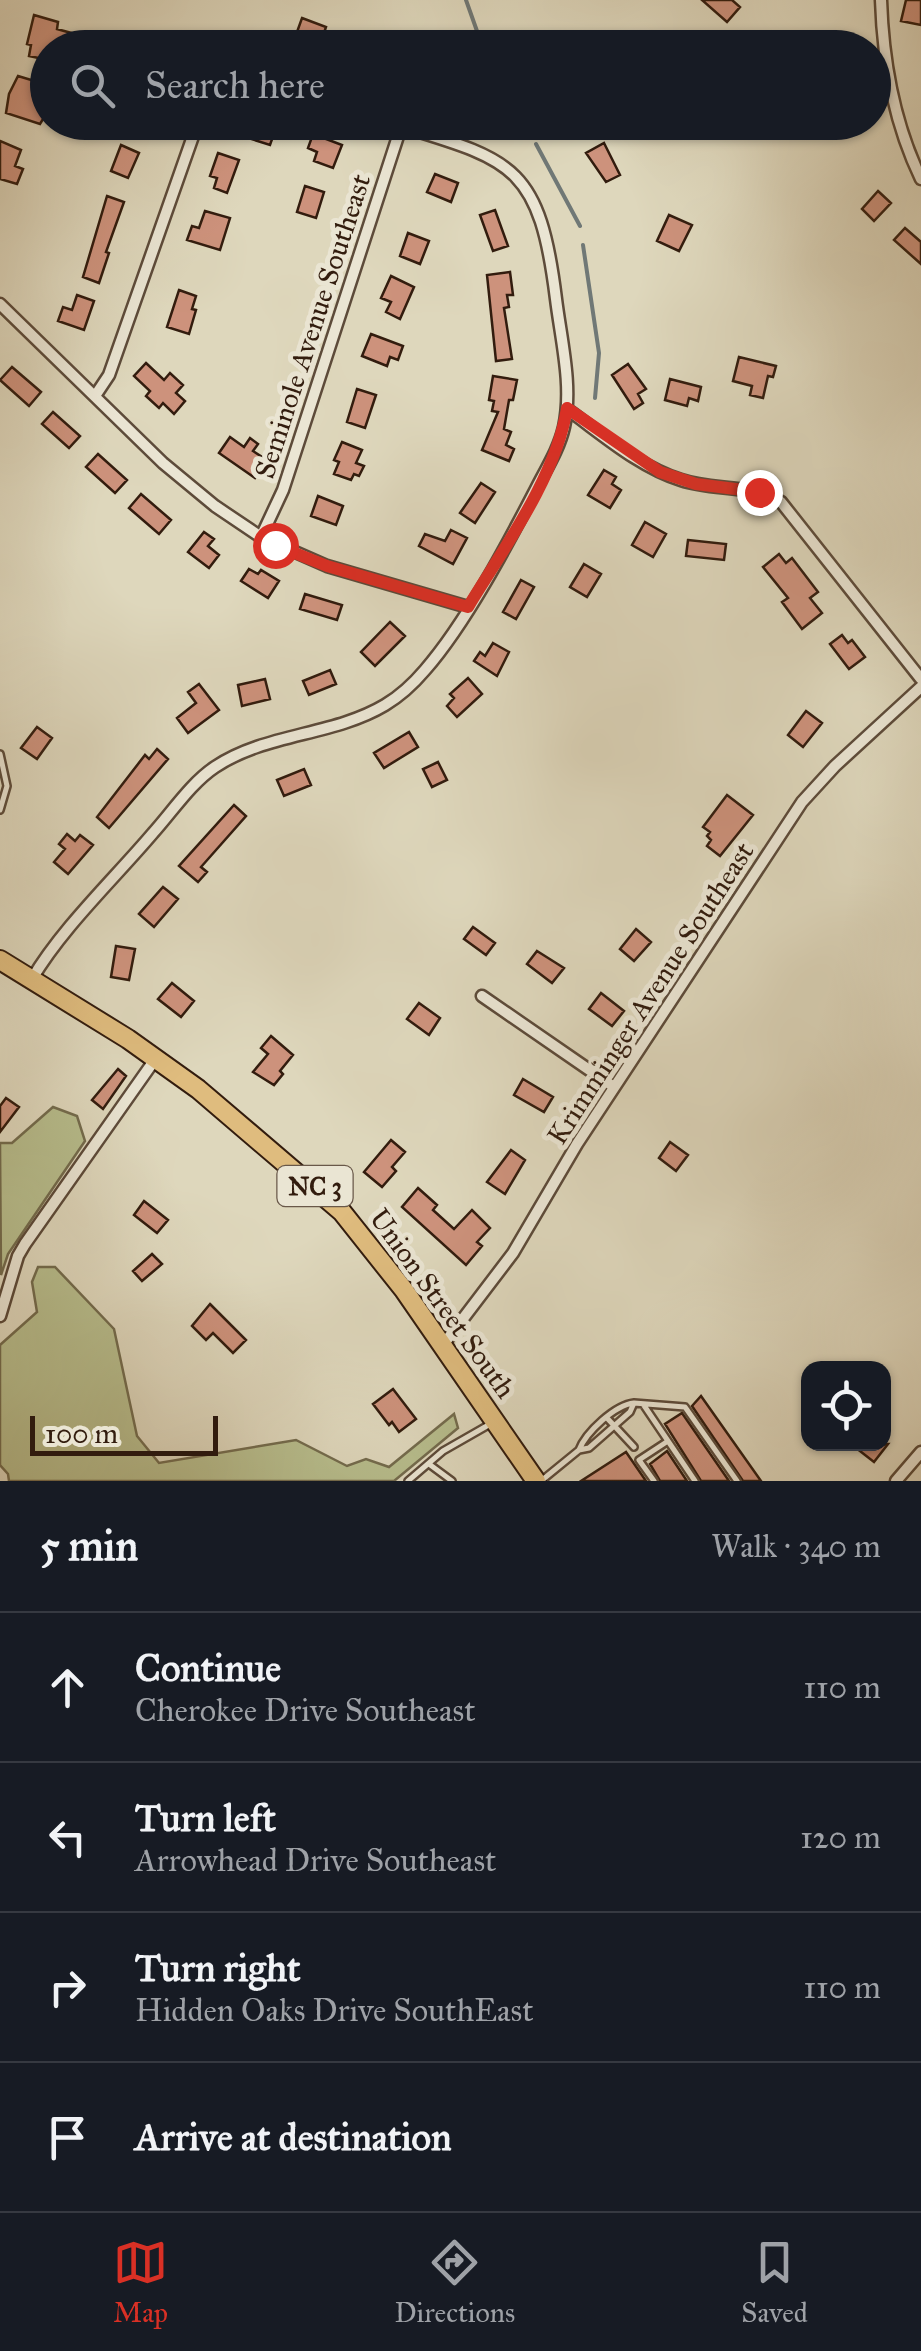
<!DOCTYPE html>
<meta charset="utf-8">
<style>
body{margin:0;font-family:"IM FELL Great Primer",serif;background:#20242c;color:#f1f3f6}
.controls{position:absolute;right:30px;bottom:30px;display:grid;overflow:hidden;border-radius:20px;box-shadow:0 2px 8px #0004}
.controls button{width:90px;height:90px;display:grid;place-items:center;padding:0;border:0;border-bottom:2px solid #363941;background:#171b24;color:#f1f3f6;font:50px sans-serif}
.scale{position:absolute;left:30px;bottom:25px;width:188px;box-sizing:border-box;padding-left:10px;border:5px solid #321c0e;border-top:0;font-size:28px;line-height:35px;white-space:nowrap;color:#321c0e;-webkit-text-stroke:8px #eae5d3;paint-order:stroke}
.stop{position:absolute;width:30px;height:30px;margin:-22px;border:8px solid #d93025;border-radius:50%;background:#fff}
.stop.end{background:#d93025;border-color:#fff;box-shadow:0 2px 10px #0008}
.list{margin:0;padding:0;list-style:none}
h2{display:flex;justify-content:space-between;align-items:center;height:130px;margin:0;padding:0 40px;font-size:42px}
h2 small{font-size:32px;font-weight:400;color:#9ea1a6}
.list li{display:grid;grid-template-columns:65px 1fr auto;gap:30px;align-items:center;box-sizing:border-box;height:150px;padding:0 40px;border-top:2px solid #363941}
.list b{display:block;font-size:38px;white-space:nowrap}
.list p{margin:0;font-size:32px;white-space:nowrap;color:#9ea1a6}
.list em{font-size:32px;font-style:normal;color:#9ea1a6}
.icon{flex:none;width:55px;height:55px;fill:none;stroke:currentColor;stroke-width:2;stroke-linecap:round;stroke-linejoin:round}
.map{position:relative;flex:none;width:921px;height:1481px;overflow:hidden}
.search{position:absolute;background:#171b24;box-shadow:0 2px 8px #0004;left:30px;right:30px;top:30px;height:110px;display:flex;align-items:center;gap:25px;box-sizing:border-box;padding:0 35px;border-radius:55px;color:#9ea1a6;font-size:38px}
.sheet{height:730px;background:#171b24}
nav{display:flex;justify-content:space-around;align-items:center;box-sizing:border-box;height:140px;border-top:2px solid #363941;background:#171b24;font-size:28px;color:#9ea1a6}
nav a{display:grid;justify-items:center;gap:5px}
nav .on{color:#d93025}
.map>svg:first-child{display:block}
.green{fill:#b7bd8d;stroke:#746c4e;stroke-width:2.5}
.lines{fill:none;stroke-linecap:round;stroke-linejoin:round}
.stream{stroke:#707876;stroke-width:4}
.building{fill:#cd927c;stroke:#321c0e;stroke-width:2.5}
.lane-casing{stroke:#5d4b3a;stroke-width:10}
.street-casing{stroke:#5d4b3a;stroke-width:15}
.primary-casing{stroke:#321c0e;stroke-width:22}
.lane{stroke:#eae5d3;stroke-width:5}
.street{stroke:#eae5d3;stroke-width:10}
.primary{stroke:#dfbc7e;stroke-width:18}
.route{stroke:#d93025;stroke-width:12}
.labels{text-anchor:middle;stroke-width:10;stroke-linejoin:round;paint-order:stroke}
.shield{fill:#eae5d3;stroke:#695849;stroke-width:2.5}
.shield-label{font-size:25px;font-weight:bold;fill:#321c0e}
.street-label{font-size:28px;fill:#321c0e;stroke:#eae5d3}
</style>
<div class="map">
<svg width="921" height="1481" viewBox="0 0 921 1481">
<rect width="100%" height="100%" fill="#ded7bc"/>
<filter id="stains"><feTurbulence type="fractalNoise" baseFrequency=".002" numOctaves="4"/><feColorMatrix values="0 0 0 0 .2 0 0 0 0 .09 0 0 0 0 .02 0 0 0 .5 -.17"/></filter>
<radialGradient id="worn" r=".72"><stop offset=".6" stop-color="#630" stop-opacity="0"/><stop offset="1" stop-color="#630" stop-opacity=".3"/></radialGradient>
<path class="green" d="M53 1107 77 1116 85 1141 8 1254 1 1275 0 1143H12Z
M38 1267H55L114 1329 137 1436 159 1463 296 1440 347 1466 366 1459 389 1467 454 1414 458 1428 394 1481H9L8 1474 0 1465V1345L37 1312 32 1282Z"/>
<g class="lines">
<path class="stream" d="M466 0 483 48
M536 144 580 226
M583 245 599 353 595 398"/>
</g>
<path class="building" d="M702 0H732L740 7 727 22Z
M906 0H921V25L901 21Z
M34 15 58 22 57 29 75 34 72 48H48V60L29 56 31 45 27 44Z
M302 18 326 27 320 45 310 42 308 48 292 46Z
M18 76 48 85 44 98 48 99V111L40 124 6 113 9 94Z
M250 122H278L270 145 245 137Z
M313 134 342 145 333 168 314 161 317 152 308 148Z
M0 141 21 150 15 166 23 169 17 184 0 179Z
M604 143 620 175 606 182 586 153Z
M121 145 139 153 128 178 111 171Z
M218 153 239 160 227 193 214 188 217 178 210 176Z
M435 174 458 183 451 202 427 192Z
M305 186 324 192 316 218 297 212Z
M878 191 891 203 874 221 862 209Z
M107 196 124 202 106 252 109 253 99 283 83 277Z
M495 210 508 246 493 251 480 215Z
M205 211 230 218 220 250 187 240 192 226 199 228Z
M669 215 692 225 679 251 657 241Z
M905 228 921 242V264L894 240Z
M408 233 429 241 420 264 400 256Z
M510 272 513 295H507L509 307 504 308 512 359 496 361 487 275Z
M391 276 414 287 400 319 386 312 391 302 381 298Z
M179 290 196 296 192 309 196 310 189 334 167 327Z
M77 295 94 301 84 330 58 321 63 307 72 310Z
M371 334 403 346 398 360 390 357 387 366 362 356Z
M739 357 776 366 773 377 768 376 763 398 750 395 752 386 733 381Z
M146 363 164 380 170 373 183 385 176 393 185 401 174 414 163 403 159 408 146 396 150 391 134 376Z
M628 364 646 389 638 394 643 403 634 409 612 375Z
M12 367 41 392 29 406 0 380Z
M493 376 517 380 513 400H509L504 429 511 432 506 445 514 449 509 461 482 450 498 412 492 411 494 401 489 400Z
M670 379 701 387 698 401 689 398 687 406 665 400Z
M357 389 376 395 365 428 347 422Z
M53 412 80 436 69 448 42 424Z
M230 437 244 447 250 438 258 444 253 451 267 460 255 478 219 453Z
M342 442 362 450 356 463 364 466 359 476 354 474 351 480 334 474 339 462 334 460Z
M98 454 127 480 115 493 86 467Z
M604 470 616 477 612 484 621 490 610 508 588 495Z
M481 483 495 492 475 523 460 513Z
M141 494 171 520 159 534 129 508Z
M318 496 343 506 336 525 311 516Z
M645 522 666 534 653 557 632 545Z
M451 530 467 538 453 564 419 546 425 534 445 541Z
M204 532 214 539 208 546 219 555 209 568 188 552Z
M688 540 726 544 724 560 686 556Z
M779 554 786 563 792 558 818 592 810 598 822 613 802 629 782 602 788 598 763 567Z
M584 564 601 574 587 597 570 587Z
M249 569 258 574 261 570 279 581 268 598 241 581Z
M521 580 534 587 516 619 503 612Z
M305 594 342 605 337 620 300 609Z
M390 622 405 636 375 666 361 652Z
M842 635 848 643 852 640 865 657 849 669 830 644Z
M493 643 509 652 497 676 474 661 480 652 485 656Z
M330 670 336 684 309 695 303 681Z
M468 678 482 694 457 717 447 706 454 698 450 694Z
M265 679 270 699 242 706 238 685Z
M199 684 219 710 188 733 177 718 196 703 188 692Z
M806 711 822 723 803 747 788 735Z
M37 727 52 738 37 759 21 748Z
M409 732 418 747 384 768 374 753Z
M157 749 168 759 109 828 97 817 145 755 149 759Z
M438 762 447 780 432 787 423 769Z
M304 769 311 785 284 796 277 780Z
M727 795 753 815 720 856 707 846 711 840 707 836 710 832 703 827Z
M234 805 246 816 201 867 207 872 198 882 179 866Z
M67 834 75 841 80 835 93 845 68 874 54 862 65 849 59 844Z
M163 887 178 899 154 927 139 914Z
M473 927 495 943 486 955 464 939Z
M636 929 651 942 634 961 620 949Z
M116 946 135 949 129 980 111 977Z
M537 951 564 968 552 983 527 964Z
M172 983 194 1001 181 1017 158 999Z
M601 993 624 1011 612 1026 589 1009Z
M419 1003 440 1018 429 1035 407 1019Z
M271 1036 293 1055 280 1071 283 1074 274 1085 253 1072 268 1054 261 1048Z
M118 1069 126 1076 103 1109 92 1100Z
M523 1079 553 1097 544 1112 514 1095Z
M6 1098 19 1107 0 1132V1106Z
M391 1140 405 1152 392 1167 396 1171 382 1187 364 1172Z
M670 1142 688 1155 676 1171 659 1158Z
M511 1150 525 1160 505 1194 487 1182Z
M418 1188 437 1205 433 1210 454 1229 472 1210 490 1228 477 1242 482 1246 466 1265 402 1207Z
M144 1201 168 1220 157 1233 134 1215Z
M152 1254 162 1264 142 1281 133 1271Z
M210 1304 246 1340 233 1353 213 1333 206 1340 192 1326Z
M393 1389 416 1419 399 1432 392 1422 389 1425 373 1404Z
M701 1396 761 1481H743L692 1406Z
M682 1413 729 1481H701L665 1424Z
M851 1444H888L874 1462Z
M667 1451 687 1481H660L650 1464Z
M626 1452 646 1481H581Z"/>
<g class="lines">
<defs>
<path id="lane" d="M0 754 7 786 0 810
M634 1403 685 1407 737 1481
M643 1404 668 1441 639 1460 654 1481
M607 1418 634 1447
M668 1441 695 1481
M429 1464 452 1481
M408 1481 443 1451 492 1423
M541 1481 579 1450 589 1448 630 1412 634 1403C615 1405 586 1432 579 1450"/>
<path id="street" d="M881 0C883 62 894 123 921 179
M0 304 163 463 215 506 261 537 327 566 468 607
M95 396 109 375 198 122
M567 409C602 434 639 467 681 480 714 491 751 484 781 502L921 679
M261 537 283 490 401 127
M32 979C62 928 114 879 153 833 172 812 191 783 215 767 266 733 333 736 385 705 400 696 414 683 425 670 466 623 507 545 536 489 546 469 559 449 564 427 573 386 561 340 556 299 539 161 511 160 387 122
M482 996 614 1087
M0 1316 18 1256 25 1244 156 1058
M443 1345 513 1253 577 1144 802 802 835 766 921 687
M896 1481 921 1452"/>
<path id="primary" d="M0 960 128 1039 198 1089 342 1212 404 1290 536 1481"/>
</defs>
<use href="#lane" class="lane-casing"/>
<use href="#street" class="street-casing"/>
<use href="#primary" class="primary-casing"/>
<use href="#lane" class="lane"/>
<use href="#street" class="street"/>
<use href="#primary" class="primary"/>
</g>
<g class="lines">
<path class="route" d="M275 545 327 566 468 607C504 548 556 477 567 408L660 472 696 484 759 492"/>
</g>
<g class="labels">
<rect class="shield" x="277.5" y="1166" width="75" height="40" rx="8"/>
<g class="shield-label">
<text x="315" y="1195">NC 3</text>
</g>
<g class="street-label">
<text transform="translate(312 326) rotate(-72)" y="10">Seminole Avenue Southeast</text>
<text transform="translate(650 993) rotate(-57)" y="10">Krimminger Avenue Southeast</text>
<text transform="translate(443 1303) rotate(54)" y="10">Union Street South</text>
</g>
</g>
<rect width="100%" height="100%" filter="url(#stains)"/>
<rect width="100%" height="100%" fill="url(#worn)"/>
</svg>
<div class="controls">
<button><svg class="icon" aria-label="locate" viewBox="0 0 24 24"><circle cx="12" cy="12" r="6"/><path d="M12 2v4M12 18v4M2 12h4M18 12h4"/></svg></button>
</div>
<div class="scale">100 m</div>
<div class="stop" style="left:275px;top:545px"></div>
<div class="stop end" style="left:759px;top:492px"></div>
<div class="search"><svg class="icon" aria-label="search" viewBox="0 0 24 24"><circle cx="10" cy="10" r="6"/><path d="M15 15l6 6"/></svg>Search here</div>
</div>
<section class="sheet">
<h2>5 min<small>Walk · 340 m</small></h2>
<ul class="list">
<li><svg class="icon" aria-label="ahead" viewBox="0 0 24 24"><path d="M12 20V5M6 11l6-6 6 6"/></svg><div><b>Continue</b><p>Cherokee Drive Southeast</p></div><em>110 m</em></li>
<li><svg class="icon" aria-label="left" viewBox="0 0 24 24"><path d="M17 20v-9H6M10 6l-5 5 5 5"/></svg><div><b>Turn left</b><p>Arrowhead Drive Southeast</p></div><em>120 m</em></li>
<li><svg class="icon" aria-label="right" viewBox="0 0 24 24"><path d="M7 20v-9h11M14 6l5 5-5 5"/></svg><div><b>Turn right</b><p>Hidden Oaks Drive SouthEast</p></div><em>110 m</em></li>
<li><svg class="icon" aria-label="arrive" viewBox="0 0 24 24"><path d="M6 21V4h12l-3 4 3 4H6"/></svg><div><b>Arrive at destination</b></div></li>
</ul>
</section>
<nav>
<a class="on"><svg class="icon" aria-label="map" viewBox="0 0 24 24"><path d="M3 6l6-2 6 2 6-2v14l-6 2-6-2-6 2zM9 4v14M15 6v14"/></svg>Map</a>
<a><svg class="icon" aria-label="directions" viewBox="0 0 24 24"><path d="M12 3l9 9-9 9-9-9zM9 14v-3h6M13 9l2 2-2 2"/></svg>Directions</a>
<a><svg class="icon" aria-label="saved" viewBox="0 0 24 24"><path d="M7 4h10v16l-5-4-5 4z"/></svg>Saved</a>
</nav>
